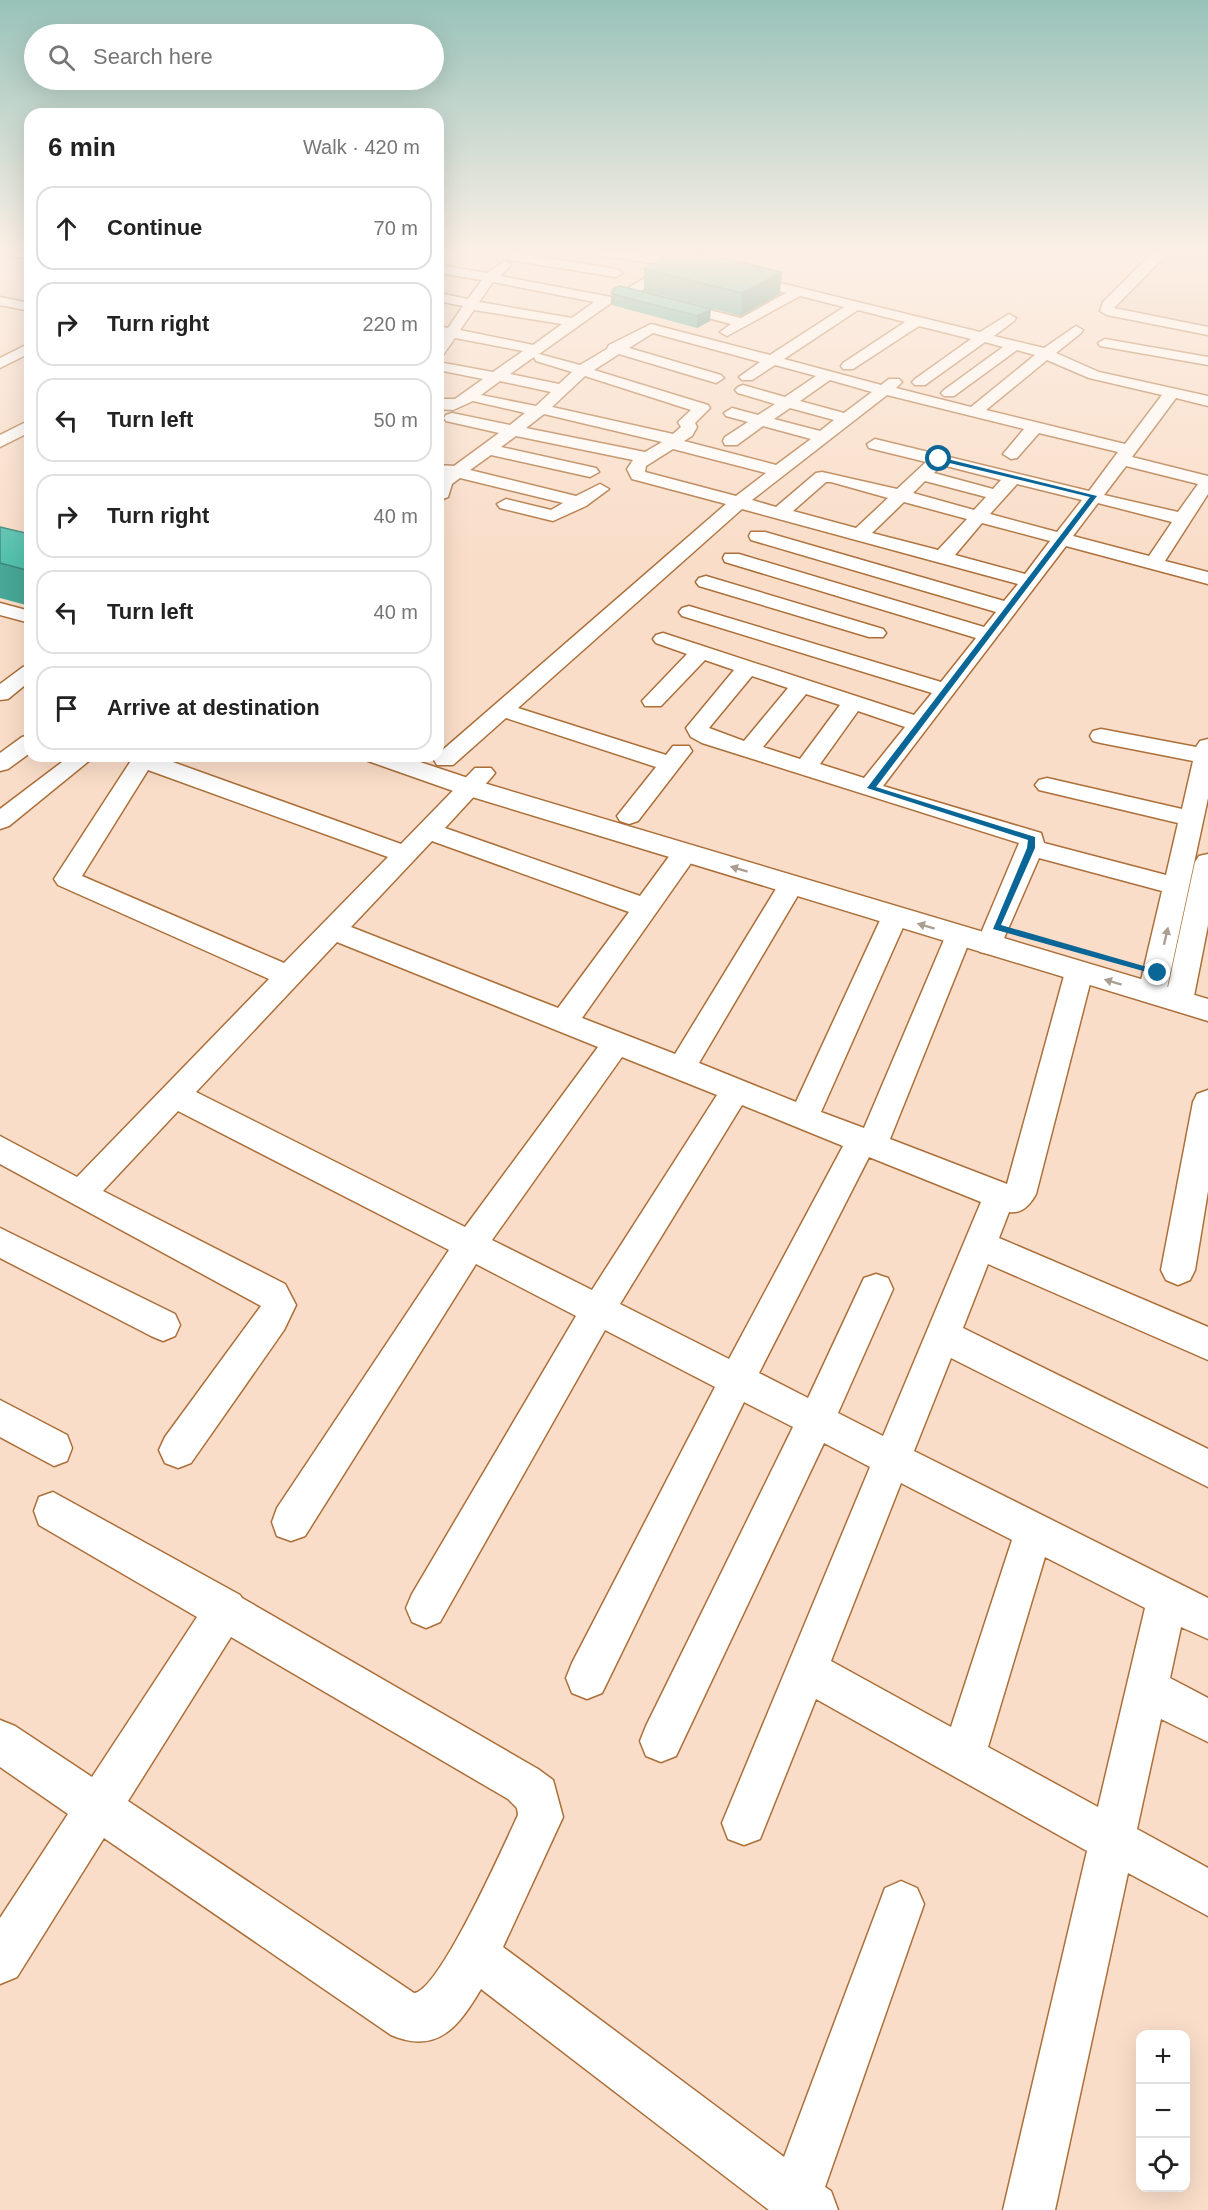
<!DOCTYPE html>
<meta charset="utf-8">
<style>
body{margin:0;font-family:Arial,sans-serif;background:#f2f2f2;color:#222}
.controls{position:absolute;right:18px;bottom:18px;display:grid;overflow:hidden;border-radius:12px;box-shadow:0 6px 24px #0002}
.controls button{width:54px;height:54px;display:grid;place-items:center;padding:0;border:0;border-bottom:2px solid #e0e0e0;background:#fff;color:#222;font:30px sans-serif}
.stop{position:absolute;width:18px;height:18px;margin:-14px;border:4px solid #096696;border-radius:50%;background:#fff}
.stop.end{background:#096696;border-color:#fff;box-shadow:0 2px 6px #0008}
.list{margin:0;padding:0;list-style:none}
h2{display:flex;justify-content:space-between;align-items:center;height:78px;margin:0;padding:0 24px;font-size:26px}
h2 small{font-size:20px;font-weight:400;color:#767676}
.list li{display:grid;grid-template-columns:39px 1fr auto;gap:18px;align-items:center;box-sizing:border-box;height:84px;margin:0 12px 12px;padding:0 12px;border:2px solid #e0e0e0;border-radius:18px}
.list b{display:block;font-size:22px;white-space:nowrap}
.list em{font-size:20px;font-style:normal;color:#767676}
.icon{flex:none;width:33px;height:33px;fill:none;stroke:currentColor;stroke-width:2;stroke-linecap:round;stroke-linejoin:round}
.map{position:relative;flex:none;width:1208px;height:2210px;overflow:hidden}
.search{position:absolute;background:#fff;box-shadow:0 6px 24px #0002;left:24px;top:24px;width:420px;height:66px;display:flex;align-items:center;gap:15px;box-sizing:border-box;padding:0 21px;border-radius:33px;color:#767676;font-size:22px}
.panel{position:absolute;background:#fff;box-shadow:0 6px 24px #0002;left:24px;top:108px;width:420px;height:654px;border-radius:18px}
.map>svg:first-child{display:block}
.built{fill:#edcfb8}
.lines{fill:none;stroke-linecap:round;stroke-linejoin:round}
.minor-casing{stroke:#ac6f39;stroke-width:3}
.tertiary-casing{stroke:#ac6f39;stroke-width:3}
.minor{fill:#fff;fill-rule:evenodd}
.tertiary{fill:#fff;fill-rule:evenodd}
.wall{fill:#48a796}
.shaded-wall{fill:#3b887a}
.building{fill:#54c2ae;stroke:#3b887a;stroke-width:1.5}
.oneway{fill:#aa9e93}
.route{fill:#096696}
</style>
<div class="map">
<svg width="1208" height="2210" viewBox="0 0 1208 2210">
<rect width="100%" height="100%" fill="#f9ddc8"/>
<path class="built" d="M1149 250H1208V329L1113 309 1164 253Z"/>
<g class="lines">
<defs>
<path id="minor" d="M0 250 30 251V259L0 254Z
M583 250H614L687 260 980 332 1009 314 1016 318 1014 321 994 336 1044 348 1076 326 1083 330 1081 333 1056 353 1099 372 1208 396V406L1176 398 1132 457 1208 476V494L1165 561 1208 572V584L1066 546 883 786 1041 833 1044 843 1166 875 1178 823 1039 790 1035 785 1039 780 1047 778 1182 809 1193 761 1101 743 1093 741 1090 736 1093 731 1101 729 1196 747 1200 741 1208 739V798L1166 993 1162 1000 1152 1003 1142 1000 1138 993 1162 891 1039 858 998 952 989 954 980 952 976 945 1019 843 702 743 691 737 686 728 734 670 705 660 661 706H645L642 701 687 654 656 643 653 639 656 635 663 633 914 715 932 693 682 616 679 612 682 608 689 606 941 682 976 638 725 562 723 558 725 554H739L984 627 996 612 751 540 749 536 751 532H765L1004 601 1018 584 742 509 518 708 666 755 673 746H689L692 751 638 821 629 824 620 821 617 816 656 767 506 718 453 765H437L434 760 438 754 726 504 632 479 627 469 633 460 516 436 501 447 596 468 599 472 590 477 491 455 470 470 576 496 600 484 609 489 586 506 553 521 500 508 497 504 506 499 551 510 563 503 460 478 452 484 448 497 438 501V478L444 474 438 473V465L454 466 499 433 446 421 444 418 446 415 452 413 510 425 525 413 473 401 453 410 438 409V399H455L483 379 438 370V362L493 372 523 351 455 338 443 355 438 356V341L442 335 438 334V326L448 328 463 306 438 301V293L468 299 482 280 438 273V265L487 273 505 261 511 265 500 276 611 297V303L539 354 580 365 607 349 609 345 651 324 770 355 844 307 800 296 727 336 720 332 731 324 622 296 620 293 666 265 589 254ZM681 267 687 268 786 293 741 318 639 292ZM493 282 594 302 572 318 479 302ZM474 310 562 324 533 345 460 330ZM858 310 905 322 843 363 841 366 843 369H853L919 326 971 339 915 379 912 382 915 385H925L985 342 1003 347 944 390 941 393 944 396H954L1017 350 1035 355 971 407 896 388 902 382 899 379H889L881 385 784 359ZM653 333 760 362 739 377 742 380H752L775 365 816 376 785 397 743 385 738 387 735 390 738 393 775 404 758 415 732 408 724 413 726 416 748 422 725 437 723 441 725 445H737L763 426 811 439 776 465 684 441 692 436 697 427 695 423 710 408 708 405 594 370 619 354 716 383 724 378 721 375 629 348ZM534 357 536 361 572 372 559 384 510 374ZM1047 360 1089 378 1162 395 1125 444 986 410ZM585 376 691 410 678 422 681 427 673 434 552 407ZM830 380 872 392 844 413 800 401ZM500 381 551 392 536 406 481 395ZM887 395 1024 429 1003 454 1011 459 1017 458 1039 433 1118 452 1089 491 875 439 867 444 869 448 926 462 897 489 822 472 816 473 776 507 752 500ZM790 408 834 420 820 431 774 419ZM544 414 662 442 645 452 526 428ZM673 449 766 473 736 496 645 472 646 466ZM942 465 1001 480 993 489 934 473ZM1126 466 1198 484 1178 512 1104 495ZM925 481 986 497 974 510 913 493ZM826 482H831L888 498 856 528 793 511ZM1017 484 1082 500 1057 532 990 514ZM904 502 967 519 938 550 872 533ZM1098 503 1172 522 1149 556 1073 536ZM982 523 1050 541 1025 574 955 555ZM752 676 788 688 744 741 709 728ZM806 694 840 705 800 759 763 747ZM858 711 905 727 864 778 820 764Z
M1155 250H1171L1114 308 1208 327V335L1107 315 1100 311 1103 302Z
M515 253 616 269 623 273 616 277 510 260V254Z
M0 297 30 303V311L0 305Z
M1105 339 1208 357V365L1100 346 1098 343Z
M30 343V353L0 368V358Z
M30 420V432L0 447V435Z
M706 576 883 629 886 633 883 637H869L699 586 696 582 699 578Z
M0 603 30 611V623L0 615Z
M30 665V681L8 699 0 700V684L23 667Z
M30 735V753L8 769 0 771V753L22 737Z
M70 756H95L9 826 0 829V809Z
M134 756H156L401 844 475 768H491L495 773 491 778 445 828 640 896 676 847 685 845 694 847 697 853 694 859 582 1018 675 1054 782 879 791 876 800 879 804 885 699 1063 796 1102 882 916 886 910 895 907 904 910 908 916 821 1112 864 1128 946 935 950 928 959 926 968 928 972 935 890 1139 1007 1184 1065 972 1069 965 1079 962 1089 965 1093 972 1036 1194C1030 1205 1022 1214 1009 1212L999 1238 1208 1327V1360L988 1264 963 1328 1208 1449V1487L951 1358 914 1451 1208 1598V1639L1181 1627 1170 1678 1208 1698V1742L1161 1719 1137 1829 1208 1868V1916L1128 1873 1055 2210H1003L1087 1851 816 1699 760 1839 744 1845 728 1839 722 1823 870 1467 824 1443 676 1756 661 1762 646 1756 640 1741 646 1726 793 1427 744 1402 602 1693 587 1699 572 1693 566 1678 572 1663 715 1387 605 1330 440 1622 426 1628 412 1622 406 1608 412 1594 576 1316 476 1264 305 1536 291 1541 277 1536 272 1522 277 1508 449 1250 178 1111 103 1191 285 1284 296 1305 284 1330 191 1463 178 1468 165 1463 159 1450 165 1437 261 1306 0 1164V1136L77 1177 269 979 58 885 54 879ZM148 770 388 857 284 963 82 876ZM432 841 629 912 558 1008 351 927ZM337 942 598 1047 465 1227 196 1092ZM622 1057 717 1095 592 1290 492 1240ZM742 1105 843 1146 729 1359 620 1304ZM869 1157 981 1202 883 1436 838 1413 893 1289 888 1278 876 1274 864 1278 808 1398 759 1373ZM901 1483 1012 1540 951 1727 831 1661ZM1045 1557 1145 1608 1098 1807 988 1747Z
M1208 854V925L1193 1001 1189 1008 1179 1011 1169 1008 1165 1001 1195 862 1199 856Z
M1208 1090V1191L1195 1270 1190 1280 1178 1285 1166 1280 1161 1270 1193 1102 1197 1094Z
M0 1228 175 1314 180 1325 175 1336 163 1341 151 1336 0 1258Z
M0 1400 67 1435 72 1448 67 1461 54 1466 0 1437Z
M53 1492 240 1595 242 1598 538 1769 553 1780 563 1817 503 1947 784 2157 885 1888 901 1881 917 1888 924 1904 825 2187 831 2191 838 2210H769L481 1989C459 2026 438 2055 391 2035L104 1838 17 1977 0 1984V1918L68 1814 0 1767V1720L15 1726 92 1777 197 1617 39 1525 34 1511 39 1497ZM231 1637 508 1799 517 1808 518 1815C505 1843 439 1992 414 1993L128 1801Z"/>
<path id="tertiary" d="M364 756H402L477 781 1208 999V1021L459 793 368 761Z"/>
</defs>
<use href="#minor" class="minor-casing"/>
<use href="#tertiary" class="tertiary-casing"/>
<use href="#minor" class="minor"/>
<use href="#tertiary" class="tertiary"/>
</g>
<path class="wall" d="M644 269 780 294 741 316 644 291Z
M620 286 710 321 697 328 612 305V294Z
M0 527 30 534V606L0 598Z"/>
<path class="shaded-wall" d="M782 272 780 294 741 316 742 293Z
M711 309 710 321 697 328V316Z
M441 311 442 317 438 319V312Z"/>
<path class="building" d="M678 250H688L782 272 742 293 644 269Z
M620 286 711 309 697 316 612 294 613 289Z
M0 527 30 534V571L0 563Z"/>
<defs><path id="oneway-solid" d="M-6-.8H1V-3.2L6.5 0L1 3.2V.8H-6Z" transform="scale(1.5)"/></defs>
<g class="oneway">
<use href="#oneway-solid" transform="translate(739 869) rotate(-163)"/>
<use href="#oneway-solid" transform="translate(926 926) rotate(-163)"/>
<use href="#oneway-solid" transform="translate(1166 936) rotate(-77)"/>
<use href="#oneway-solid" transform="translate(1113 982) rotate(-163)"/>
</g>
<linearGradient id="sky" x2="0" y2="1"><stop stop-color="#98c2b9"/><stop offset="0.45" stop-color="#fcf0e6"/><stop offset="1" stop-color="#fcf0e6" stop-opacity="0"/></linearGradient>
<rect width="1208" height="559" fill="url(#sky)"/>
<path class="route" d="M939 457 1097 496 876 787 1035 837V848L1001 925 1161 971V976L993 929 1027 848 1028 840 867 788 1090 497 937 460Z"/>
</svg>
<div class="controls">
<button>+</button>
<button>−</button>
<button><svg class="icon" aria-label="locate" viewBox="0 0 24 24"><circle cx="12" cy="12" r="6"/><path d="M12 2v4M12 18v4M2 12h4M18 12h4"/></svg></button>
</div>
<div class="stop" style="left:939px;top:459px"></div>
<div class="stop end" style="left:1158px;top:973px"></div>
<div class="search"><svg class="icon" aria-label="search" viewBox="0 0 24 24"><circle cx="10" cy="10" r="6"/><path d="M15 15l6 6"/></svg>Search here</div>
<section class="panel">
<h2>6 min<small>Walk · 420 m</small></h2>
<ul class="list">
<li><svg class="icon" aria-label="ahead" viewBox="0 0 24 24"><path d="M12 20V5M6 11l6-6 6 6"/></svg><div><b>Continue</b></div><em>70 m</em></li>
<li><svg class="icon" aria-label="right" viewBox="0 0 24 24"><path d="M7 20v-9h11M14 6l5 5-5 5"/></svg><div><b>Turn right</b></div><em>220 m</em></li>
<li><svg class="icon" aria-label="left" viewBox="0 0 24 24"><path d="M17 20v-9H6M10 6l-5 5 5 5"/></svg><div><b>Turn left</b></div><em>50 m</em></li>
<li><svg class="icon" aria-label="right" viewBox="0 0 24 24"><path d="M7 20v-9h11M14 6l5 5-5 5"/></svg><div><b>Turn right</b></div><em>40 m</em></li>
<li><svg class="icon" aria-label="left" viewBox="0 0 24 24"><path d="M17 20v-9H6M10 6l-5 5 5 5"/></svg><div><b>Turn left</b></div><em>40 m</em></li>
<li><svg class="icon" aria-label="arrive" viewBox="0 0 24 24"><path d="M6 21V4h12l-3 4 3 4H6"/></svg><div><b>Arrive at destination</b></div></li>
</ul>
</section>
</div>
